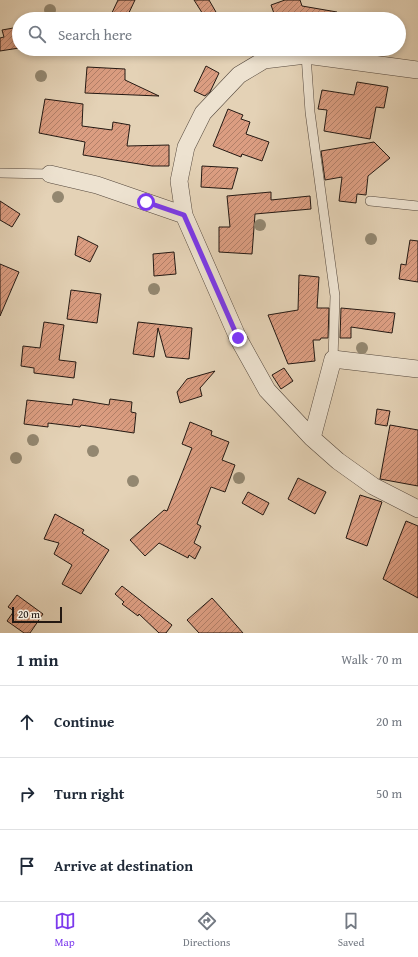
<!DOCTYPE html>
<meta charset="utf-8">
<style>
body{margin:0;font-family:"Gentium Book Plus",serif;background:#f2f2f3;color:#1f2937}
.scale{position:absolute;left:12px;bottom:10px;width:50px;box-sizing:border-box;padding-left:4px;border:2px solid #241913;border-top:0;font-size:11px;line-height:14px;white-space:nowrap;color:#241913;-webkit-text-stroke:3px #ede2d0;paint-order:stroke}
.stop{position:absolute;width:12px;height:12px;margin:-9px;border:3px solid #7c3aed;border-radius:50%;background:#fff}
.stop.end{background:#7c3aed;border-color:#fff;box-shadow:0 1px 4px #0008}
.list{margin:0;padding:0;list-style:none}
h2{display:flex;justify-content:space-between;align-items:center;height:52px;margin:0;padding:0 16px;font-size:17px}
h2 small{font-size:13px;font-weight:400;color:#747a83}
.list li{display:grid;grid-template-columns:26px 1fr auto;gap:12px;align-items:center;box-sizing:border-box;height:72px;padding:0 16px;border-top:1px solid #e0e1e3}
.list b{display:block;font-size:15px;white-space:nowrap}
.list em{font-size:13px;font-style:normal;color:#747a83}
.icon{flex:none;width:22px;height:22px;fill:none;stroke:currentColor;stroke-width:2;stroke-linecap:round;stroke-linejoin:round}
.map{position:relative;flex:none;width:418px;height:633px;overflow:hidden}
.search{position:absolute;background:#fff;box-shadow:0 2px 6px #0003;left:12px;right:12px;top:12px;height:44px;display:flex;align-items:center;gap:10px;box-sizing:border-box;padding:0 14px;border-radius:22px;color:#747a83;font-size:15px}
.sheet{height:268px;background:#fff}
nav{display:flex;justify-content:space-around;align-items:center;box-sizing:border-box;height:56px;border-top:1px solid #e0e1e3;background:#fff;font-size:11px;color:#747a83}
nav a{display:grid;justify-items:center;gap:2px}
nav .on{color:#7c3aed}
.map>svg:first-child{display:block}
.building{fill:url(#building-hatch);stroke:#241913}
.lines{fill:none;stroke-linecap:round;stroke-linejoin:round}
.lane-casing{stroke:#54473c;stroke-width:10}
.street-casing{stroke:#54473c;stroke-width:18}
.lane{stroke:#ede2d0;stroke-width:9}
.street{stroke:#ede2d0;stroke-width:17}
.tree{fill:#938770}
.route{stroke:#7c3aed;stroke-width:5}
</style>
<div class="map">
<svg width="418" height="633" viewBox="0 0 418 633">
<defs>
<pattern id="building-hatch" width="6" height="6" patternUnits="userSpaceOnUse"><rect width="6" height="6" fill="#db9d81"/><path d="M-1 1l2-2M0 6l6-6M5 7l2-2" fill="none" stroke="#b17f68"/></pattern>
</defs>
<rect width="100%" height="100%" fill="#e4d2b6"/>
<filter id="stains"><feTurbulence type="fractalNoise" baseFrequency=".005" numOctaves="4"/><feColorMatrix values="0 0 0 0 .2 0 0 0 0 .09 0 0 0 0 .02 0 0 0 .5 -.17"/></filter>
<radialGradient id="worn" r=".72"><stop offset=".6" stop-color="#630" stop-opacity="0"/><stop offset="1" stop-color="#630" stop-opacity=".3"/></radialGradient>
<path class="building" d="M118 0H135L126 19H109Z
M194 0H209L220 19H206Z
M285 0H300L302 6 337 12 336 19H276L271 5Z
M19 27V48L0 51V38L4 37 2 30Z
M206 66 219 73 210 92 205 96 194 91Z
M87 67 125 69V80L159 96 85 93Z
M357 82 388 87 384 108 376 107 370 139 324 131 327 110 318 109 322 90 354 95Z
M45 99 83 104 82 126 112 130 113 122 130 125 127 146 169 145V166H152L83 155 85 142 39 133Z
M228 109 243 115 241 119 250 122 246 134 269 142 262 161 242 154 241 157 213 146Z
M374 142 390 158 368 176 366 195 357 194 356 203 339 201 342 177 325 180 321 151Z
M202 166 238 168 232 189 201 187Z
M271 192V200L310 196 311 209 255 214 252 254 219 252V227H230L227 196Z
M0 201 20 214 12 227 0 220Z
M78 236 98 246 90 262 75 255Z
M410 240 418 241V282L399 279 401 264 406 265Z
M174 252 176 274 154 276 153 254Z
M0 264 19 272 0 316Z
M299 275 319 277 317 308H329L328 338H321L320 340H313L315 361 288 364 268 315 298 310Z
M71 290 101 294 97 323 67 319Z
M341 308 395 313 392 333 351 327V338H340Z
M44 322 64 325 59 360 76 362 74 378 34 373V368L21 366 23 346 40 348Z
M138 322 192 328 189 359 166 357 158 328 154 357 133 354Z
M284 368 293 381 281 389 272 375Z
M215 371 200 388 202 396 180 403 177 392 187 379Z
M73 399 109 405 110 399 132 402 131 412 136 413 134 433 81 425 80 427 48 423V427L24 424 27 400 72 405Z
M377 409 390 411 387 426 375 424Z
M190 422 212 431 211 435 229 442 222 460 235 465 225 492 211 487 197 524 201 526 194 543 201 547 195 559 189 555 188 558 159 543 145 556 130 540 164 510 167 511 192 448 182 444Z
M390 425 418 430V486L380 479Z
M298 478 326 492 315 514 288 499Z
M248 492 269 503 263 515 242 503Z
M360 495 382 502 367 546 346 538Z
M55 514 84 530 82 533 109 550 81 594 62 584 72 565 54 554 59 543 44 539Z
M406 521 418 526V598L383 579Z
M122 586 172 625 166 633H159L139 614 138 616 122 604 124 602 115 594Z
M17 595 43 614 30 633H24L7 621 14 611 8 607Z
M212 598 222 609 243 633H199L187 620Z"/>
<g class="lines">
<defs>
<path id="lane" d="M306 55 310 112 335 296 333 359
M0 173 50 174
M370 201 418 206"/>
<path id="street" d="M418 70 306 55 264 60 239 75 203 113 186 147 179 181 184 215 238 338 267 390 312 438 338 461 373 486 418 509
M50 174 97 185 184 215
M312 438 333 359 418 369"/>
</defs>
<use href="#lane" class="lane-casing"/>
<use href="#street" class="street-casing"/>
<use href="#lane" class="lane"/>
<use href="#street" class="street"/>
</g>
<g class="tree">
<circle cx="50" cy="10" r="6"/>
<circle cx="41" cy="76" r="6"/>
<circle cx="58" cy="197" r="6"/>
<circle cx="260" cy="225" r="6"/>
<circle cx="371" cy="239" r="6"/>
<circle cx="154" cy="289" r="6"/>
<circle cx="362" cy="348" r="6"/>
<circle cx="33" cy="440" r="6"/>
<circle cx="93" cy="451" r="6"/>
<circle cx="16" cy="458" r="6"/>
<circle cx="239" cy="478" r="6"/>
<circle cx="133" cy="481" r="6"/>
</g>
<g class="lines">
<path class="route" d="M146 202 184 215 238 338"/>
</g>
<rect width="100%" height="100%" filter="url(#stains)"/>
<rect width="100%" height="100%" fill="url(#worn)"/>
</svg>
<div class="scale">20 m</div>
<div class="stop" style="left:146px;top:202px"></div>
<div class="stop end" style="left:238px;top:338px"></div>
<div class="search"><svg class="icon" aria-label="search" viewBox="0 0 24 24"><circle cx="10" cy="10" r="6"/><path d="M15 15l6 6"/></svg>Search here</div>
</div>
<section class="sheet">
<h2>1 min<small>Walk · 70 m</small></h2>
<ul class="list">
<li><svg class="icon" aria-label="ahead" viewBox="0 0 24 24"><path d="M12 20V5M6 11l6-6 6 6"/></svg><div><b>Continue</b></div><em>20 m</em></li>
<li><svg class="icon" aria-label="right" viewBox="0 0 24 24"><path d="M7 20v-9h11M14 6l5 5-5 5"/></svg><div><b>Turn right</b></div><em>50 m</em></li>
<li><svg class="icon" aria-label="arrive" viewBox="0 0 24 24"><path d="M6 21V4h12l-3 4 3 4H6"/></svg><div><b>Arrive at destination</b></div></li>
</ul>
</section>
<nav>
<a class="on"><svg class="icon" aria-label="map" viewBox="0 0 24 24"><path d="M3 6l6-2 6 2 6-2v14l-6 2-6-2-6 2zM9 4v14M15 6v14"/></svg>Map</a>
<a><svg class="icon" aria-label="directions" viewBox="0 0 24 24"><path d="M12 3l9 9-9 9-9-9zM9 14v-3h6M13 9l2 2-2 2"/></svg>Directions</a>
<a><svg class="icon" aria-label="saved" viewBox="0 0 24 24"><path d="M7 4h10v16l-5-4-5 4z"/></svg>Saved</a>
</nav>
